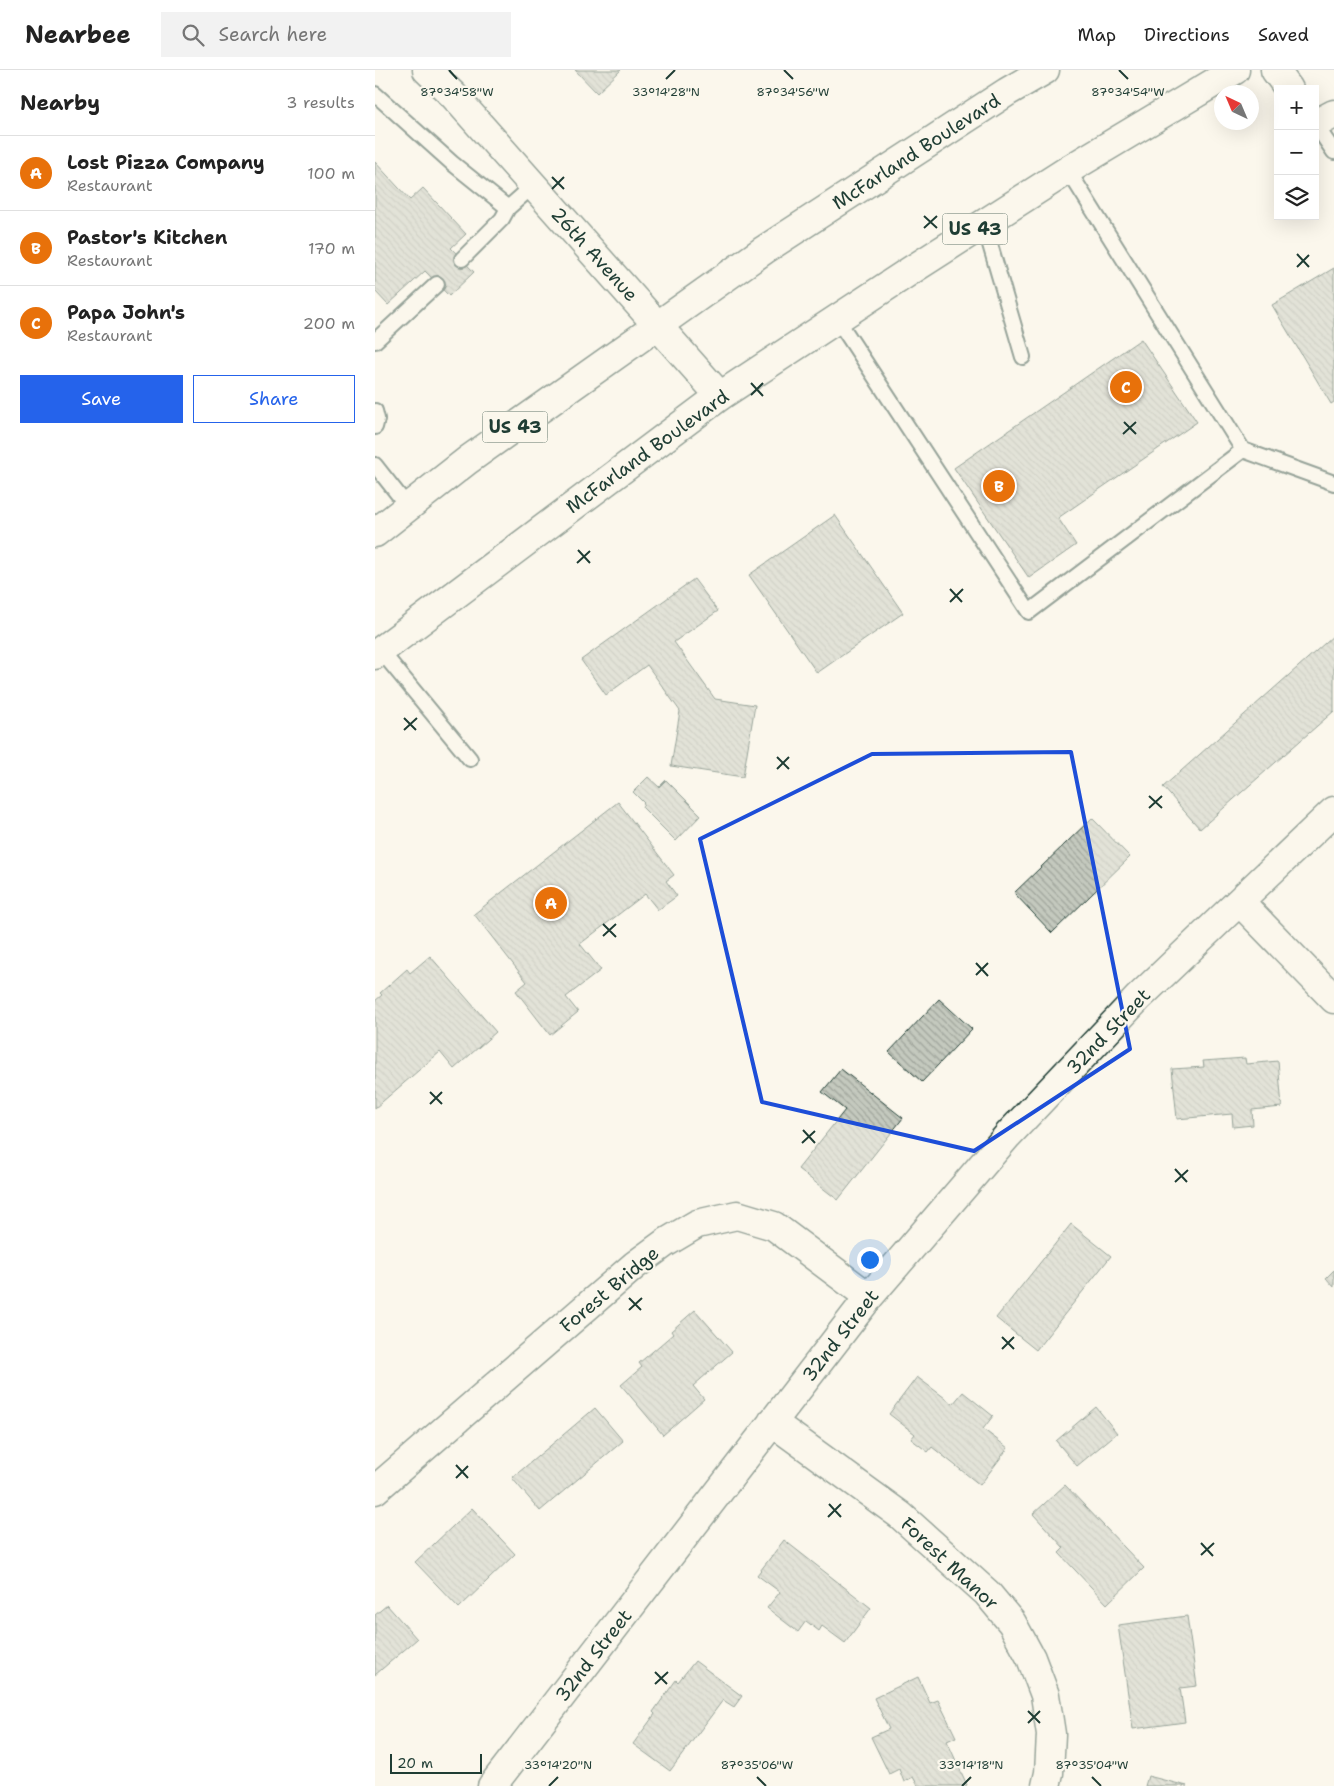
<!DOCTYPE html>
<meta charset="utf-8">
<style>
body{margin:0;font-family:"Shantell Sans",sans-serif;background:#f2f2f2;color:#222}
.controls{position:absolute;right:15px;top:15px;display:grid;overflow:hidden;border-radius:0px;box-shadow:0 5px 20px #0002}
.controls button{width:45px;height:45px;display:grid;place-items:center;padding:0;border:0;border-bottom:1px solid #e0e0e0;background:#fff;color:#222;font:25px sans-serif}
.compass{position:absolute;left:839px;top:15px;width:45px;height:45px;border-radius:50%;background:#fff;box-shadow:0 5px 20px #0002;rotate:316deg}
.scale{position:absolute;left:15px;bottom:12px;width:92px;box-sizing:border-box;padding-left:5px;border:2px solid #1f3d34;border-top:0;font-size:14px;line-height:18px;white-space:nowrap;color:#1f3d34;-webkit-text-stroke:4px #fbf7ec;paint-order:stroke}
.you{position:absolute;left:494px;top:1189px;width:18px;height:18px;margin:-12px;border:4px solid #fff;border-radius:50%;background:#1a73e8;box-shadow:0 0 0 8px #1a73e833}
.badge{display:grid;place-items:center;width:32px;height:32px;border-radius:50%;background:#2563eb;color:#fff;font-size:16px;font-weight:700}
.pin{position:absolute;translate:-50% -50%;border:2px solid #fff;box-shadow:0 1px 5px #0006}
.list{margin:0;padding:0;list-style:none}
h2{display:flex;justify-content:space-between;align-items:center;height:65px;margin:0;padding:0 20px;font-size:21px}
h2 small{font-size:16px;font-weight:400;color:#767676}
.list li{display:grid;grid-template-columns:32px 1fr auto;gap:15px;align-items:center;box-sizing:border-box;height:75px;padding:0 20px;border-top:1px solid #e0e0e0}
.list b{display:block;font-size:19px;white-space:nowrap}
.list p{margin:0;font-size:16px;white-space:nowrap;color:#767676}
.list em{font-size:16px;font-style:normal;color:#767676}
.actions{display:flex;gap:10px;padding:15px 20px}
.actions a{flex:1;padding:11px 0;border:1px solid #2563eb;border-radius:0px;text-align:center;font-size:18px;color:#2563eb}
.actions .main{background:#2563eb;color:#fff}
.icon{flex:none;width:28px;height:28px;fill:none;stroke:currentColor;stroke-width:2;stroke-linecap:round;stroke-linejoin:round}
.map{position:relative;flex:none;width:959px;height:1716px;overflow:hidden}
header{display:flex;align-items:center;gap:30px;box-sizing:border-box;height:70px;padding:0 25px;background:#fff;border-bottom:1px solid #e0e0e0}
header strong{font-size:24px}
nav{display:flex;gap:28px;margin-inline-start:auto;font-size:18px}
.search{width:350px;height:45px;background:#f2f2f2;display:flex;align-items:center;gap:12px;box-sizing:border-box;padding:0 18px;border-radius:0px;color:#767676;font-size:19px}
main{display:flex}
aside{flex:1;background:#fff}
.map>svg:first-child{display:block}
.building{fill:url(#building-back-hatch);stroke:#1f3d34}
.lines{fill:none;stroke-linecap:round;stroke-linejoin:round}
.service-casing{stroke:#1f3d34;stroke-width:18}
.minor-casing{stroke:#1f3d34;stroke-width:31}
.trunk-casing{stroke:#1f3d34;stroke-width:31}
.service{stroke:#fbf7ec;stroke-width:14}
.minor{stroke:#fbf7ec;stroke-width:28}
.trunk{stroke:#fbf7ec;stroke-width:28}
.marked{fill:none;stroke:#1d4ed8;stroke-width:4;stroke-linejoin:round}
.ticks{fill:none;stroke:#1f3d34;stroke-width:2}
.labels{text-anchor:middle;stroke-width:4.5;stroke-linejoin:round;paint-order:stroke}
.shield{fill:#fbf7ec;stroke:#61756b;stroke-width:1}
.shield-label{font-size:18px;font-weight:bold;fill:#1f3d34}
.street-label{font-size:19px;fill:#1f3d34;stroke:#fbf7ec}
.ticks-label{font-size:12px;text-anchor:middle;fill:#1f3d34;stroke:#fbf7ec;stroke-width:4.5;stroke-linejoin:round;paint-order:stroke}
</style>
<header>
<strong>Nearbee</strong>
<div class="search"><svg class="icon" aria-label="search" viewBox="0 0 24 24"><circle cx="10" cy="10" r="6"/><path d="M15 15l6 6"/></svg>Search here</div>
<nav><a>Map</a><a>Directions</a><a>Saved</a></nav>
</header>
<main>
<aside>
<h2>Nearby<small>3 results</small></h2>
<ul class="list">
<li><span class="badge" style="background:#e8710a">A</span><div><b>Lost Pizza Company</b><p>Restaurant</p></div><em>100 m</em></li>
<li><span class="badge" style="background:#e8710a">B</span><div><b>Pastor's Kitchen</b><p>Restaurant</p></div><em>170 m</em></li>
<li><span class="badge" style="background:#e8710a">C</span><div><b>Papa John's</b><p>Restaurant</p></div><em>200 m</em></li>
</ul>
<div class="actions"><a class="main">Save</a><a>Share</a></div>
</aside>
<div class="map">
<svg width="959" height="1716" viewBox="0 0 959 1716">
<defs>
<pattern id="building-back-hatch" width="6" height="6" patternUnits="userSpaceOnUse" patternTransform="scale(1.25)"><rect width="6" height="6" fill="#c4c9be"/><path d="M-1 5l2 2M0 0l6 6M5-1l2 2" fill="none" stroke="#9fa49b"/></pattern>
</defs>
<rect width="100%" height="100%" fill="#fbf7ec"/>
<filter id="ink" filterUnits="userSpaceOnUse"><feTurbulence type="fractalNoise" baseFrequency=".02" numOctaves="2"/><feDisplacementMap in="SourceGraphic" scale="10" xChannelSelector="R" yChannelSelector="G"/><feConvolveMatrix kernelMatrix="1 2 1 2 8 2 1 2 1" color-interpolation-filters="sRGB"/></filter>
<g filter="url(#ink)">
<path class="building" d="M200 0H246L222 23Z
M0 92 35 130 48 118 91 164 76 178 99 202 74 226 50 201 13 235 0 221Z
M959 198V332L956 334 897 235Z
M766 269 822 352 683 448 701 475 654 508 579 398Z
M460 445 528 543 442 603 374 505Z
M319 509 343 541 299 572 340 629 380 635 368 707 296 696 305 641 272 595 231 625 206 590Z
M959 565V641L825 759 788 717Z
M273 707 284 717 291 710 326 745 301 771 267 737 269 733 258 722Z
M243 732 299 805 291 811 302 826 283 840 270 824 205 874 226 900 191 927 203 942 175 965 141 921 152 912 99 844Z
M717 748 755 787 677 863 639 823Z
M55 886 121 962 79 999 65 982 0 1038V931L7 925 5 923 32 899 35 903Z
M564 929 597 959 547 1012 514 982Z
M870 988 871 994 903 991 907 1037 877 1040 878 1055 858 1057 857 1044 802 1049 797 999 829 997 828 991Z
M466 999 528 1048 463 1130 423 1099 470 1040 447 1022Z
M696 1154 736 1186 661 1280 621 1248Z
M959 1200V1217L951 1208Z
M320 1240 357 1282 318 1316 329 1329 288 1365 246 1315 267 1297 264 1293 298 1264 296 1261Z
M542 1307 578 1334 588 1322 618 1346 608 1359 633 1378 605 1415 557 1377 553 1382 536 1369 540 1364 514 1344Z
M721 1337 742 1363 702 1396 681 1371Z
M220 1338 248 1371 165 1441 137 1408Z
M690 1415 769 1498 732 1534 684 1483 689 1478 658 1444Z
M97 1438 140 1484 84 1538 40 1492Z
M409 1470 496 1538 470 1573 447 1556 444 1561 431 1551 423 1562 392 1538 405 1522 382 1505Z
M12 1535 42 1569 0 1605V1545Z
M812 1546 822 1616 805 1618 810 1652 758 1659 743 1555Z
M320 1591 367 1626 359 1637 348 1630 295 1701 258 1674 280 1644 278 1642 301 1610 303 1612Z
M543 1607 555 1633 563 1630 581 1667 572 1671 592 1715 590 1716H543L538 1707 529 1712 524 1699 514 1704 496 1667 514 1659 499 1628Z
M773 1706 812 1716H770Z"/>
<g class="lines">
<defs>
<path id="service" d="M0 24 77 93 133 138 159 115
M940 54 959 82
M609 154 648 287
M87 189 127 149 133 138
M462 249 654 542 868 380 693 100
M0 271 62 214
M0 341 2 349 0 357
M868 380 959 413
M0 395 33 437
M6 581 95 689"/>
<path id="minor" d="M52 0 79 26 345 326
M900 0 914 19
M940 54 959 44
M865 832 959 929
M397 1352 525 1445 612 1523 637 1553 656 1588 670 1625 676 1664 674 1703 671 1716
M0 1420 260 1195 290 1173 322 1154 362 1145 399 1156 494 1227
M117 1716 494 1227 633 1065 763 928 959 741"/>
<path id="trunk" d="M0 463 93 390 389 180 632 22 670 0
M0 585 345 326 535 201 693 100 860 0"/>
</defs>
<use href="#service" class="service-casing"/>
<use href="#minor" class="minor-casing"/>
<use href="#trunk" class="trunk-casing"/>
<use href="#service" class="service"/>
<use href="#minor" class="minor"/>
<use href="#trunk" class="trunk"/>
</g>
</g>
<path d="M0 0H959V1716H0ZM696 682 755 979 599 1081 387 1032 325 769 497 684Z" fill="#fbf7ec" fill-opacity=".55" fill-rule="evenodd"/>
<path class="marked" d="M696 682 755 979 599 1081 387 1032 325 769 497 684Z"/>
<path class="ticks" d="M74 0 82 9M409 0 418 9M744 0 753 9M291 9 300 0M177 107 189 119M177 119 189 107M549 146 562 158M549 158 562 146M922 184 934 197M922 197 934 185M376 313 388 326M376 325 388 313M749 352 761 364M748 364 761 352M203 480 215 493M202 493 215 481M575 519 587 532M575 532 588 519M29 648 41 660M29 660 42 648M402 687 414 699M402 699 414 687M774 726 787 738M774 738 787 726M228 854 241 867M228 866 241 854M601 893 613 906M601 905 613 893M55 1022 67 1034M55 1034 67 1022M428 1060 440 1073M427 1073 440 1061M800 1099 812 1112M800 1112 813 1100M254 1228 266 1240M254 1240 267 1228M627 1267 639 1279M627 1279 639 1267M81 1395 93 1408M81 1408 93 1396M454 1434 466 1447M453 1447 466 1434M826 1473 838 1486M826 1485 839 1473M280 1602 292 1614M280 1614 293 1602M653 1641 665 1653M653 1653 665 1641M382 1707 391 1716M717 1707 726 1716M174 1716 183 1707M587 1716 596 1707"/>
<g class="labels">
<g class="shield">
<rect x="567.5" y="143.5" width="65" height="31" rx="4"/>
<rect x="107.5" y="341.5" width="65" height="31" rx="4"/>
</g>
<g class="shield-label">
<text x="600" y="165">US 43</text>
<text x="140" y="363">US 43</text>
</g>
<g class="street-label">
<text transform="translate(541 81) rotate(-33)" y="7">McFarland Boulevard</text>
<text transform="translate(220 184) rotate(48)" y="7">26th Avenue</text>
<text transform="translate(272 381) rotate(-36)" y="7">McFarland Boulevard</text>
<text transform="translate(733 961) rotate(-46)" y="7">32nd Street</text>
<text transform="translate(234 1219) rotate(-40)" y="7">Forest Bridge</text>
<text transform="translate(465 1265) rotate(-52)" y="7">32nd Street</text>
<text transform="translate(575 1493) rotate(43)" y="7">Forest Manor</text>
<text transform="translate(218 1585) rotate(-52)" y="7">32nd Street</text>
</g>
</g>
<g class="ticks-label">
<text x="291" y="26">33°14'28"N</text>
<text x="82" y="26">87°34'58"W</text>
<text x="418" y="26">87°34'56"W</text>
<text x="753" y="26">87°34'54"W</text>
<text x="382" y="1699">87°35'06"W</text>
<text x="717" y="1699">87°35'04"W</text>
<text x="183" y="1699">33°14'20"N</text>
<text x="596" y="1699">33°14'18"N</text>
</g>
</svg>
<div class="controls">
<button>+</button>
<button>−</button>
<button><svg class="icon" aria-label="layers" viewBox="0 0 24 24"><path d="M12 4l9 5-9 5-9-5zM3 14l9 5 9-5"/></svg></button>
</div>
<svg class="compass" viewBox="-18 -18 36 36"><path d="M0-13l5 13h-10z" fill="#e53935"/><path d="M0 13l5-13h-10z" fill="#767676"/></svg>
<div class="scale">20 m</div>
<div class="you"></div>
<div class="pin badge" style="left:176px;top:833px;background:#e8710a">A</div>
<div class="pin badge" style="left:624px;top:416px;background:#e8710a">B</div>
<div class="pin badge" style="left:751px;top:317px;background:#e8710a">C</div>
</div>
</main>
